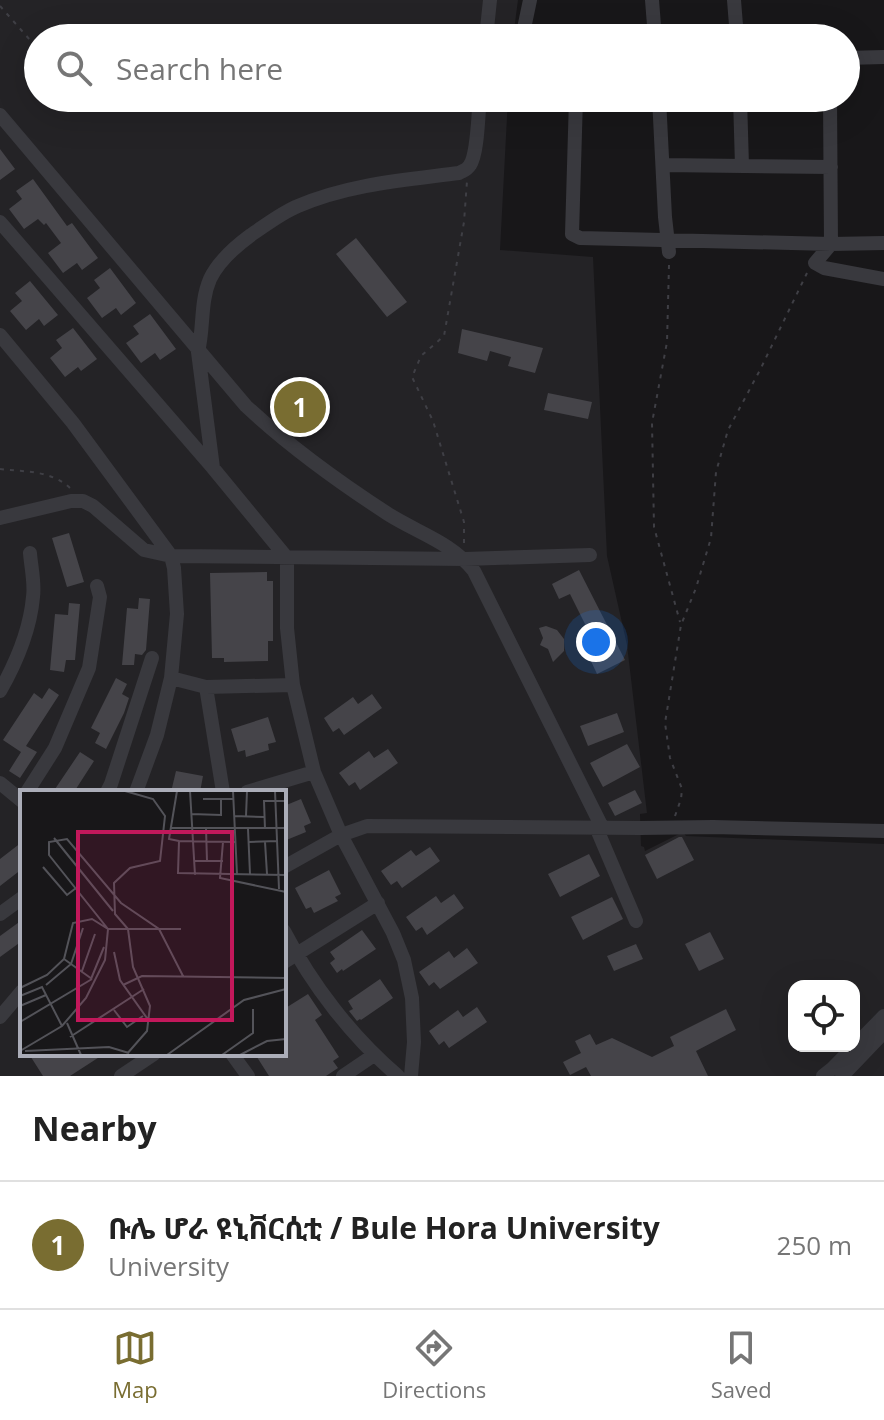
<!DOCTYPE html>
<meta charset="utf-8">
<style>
body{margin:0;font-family:"Open Sans","Noto Sans Ethiopic",sans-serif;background:#f2f2f2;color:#222}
.controls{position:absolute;right:24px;bottom:24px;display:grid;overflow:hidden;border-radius:16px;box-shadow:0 8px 32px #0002}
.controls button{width:72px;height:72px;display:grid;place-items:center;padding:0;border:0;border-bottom:2px solid #e0e0e0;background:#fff;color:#222;font:40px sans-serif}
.you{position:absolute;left:596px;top:642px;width:28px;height:28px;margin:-20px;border:6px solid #fff;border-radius:50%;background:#1a73e8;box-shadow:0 0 0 12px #1a73e833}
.badge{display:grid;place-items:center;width:52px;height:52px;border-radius:50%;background:#796d31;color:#fff;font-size:26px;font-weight:700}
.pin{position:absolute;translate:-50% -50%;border:4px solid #fff;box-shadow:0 2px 8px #0006}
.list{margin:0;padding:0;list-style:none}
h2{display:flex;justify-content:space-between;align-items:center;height:104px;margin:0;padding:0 32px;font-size:34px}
h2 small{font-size:26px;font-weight:400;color:#767676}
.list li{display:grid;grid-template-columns:52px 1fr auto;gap:24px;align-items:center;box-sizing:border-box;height:128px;padding:0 32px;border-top:2px solid #e0e0e0}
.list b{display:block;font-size:30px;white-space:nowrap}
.list p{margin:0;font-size:26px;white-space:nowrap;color:#767676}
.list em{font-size:26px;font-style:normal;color:#767676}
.icon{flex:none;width:44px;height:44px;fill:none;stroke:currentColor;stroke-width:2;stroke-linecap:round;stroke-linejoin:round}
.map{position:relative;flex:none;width:884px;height:1076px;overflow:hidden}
.search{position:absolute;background:#fff;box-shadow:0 8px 32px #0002;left:24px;right:24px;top:24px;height:88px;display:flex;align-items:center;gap:20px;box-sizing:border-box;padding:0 28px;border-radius:44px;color:#767676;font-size:30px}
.sheet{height:232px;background:#fff}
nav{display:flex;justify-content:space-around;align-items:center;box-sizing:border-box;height:112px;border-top:2px solid #e0e0e0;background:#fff;font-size:22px;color:#767676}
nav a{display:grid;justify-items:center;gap:4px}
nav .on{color:#796d31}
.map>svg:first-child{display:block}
.built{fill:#242326;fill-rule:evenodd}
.building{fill:#454449}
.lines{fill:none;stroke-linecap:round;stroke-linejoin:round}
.path{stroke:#3f3f45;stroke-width:2;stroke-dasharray:4 6;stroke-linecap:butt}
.minor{stroke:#39393e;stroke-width:14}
.inset-road{fill:none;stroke:#535359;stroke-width:2}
.view{fill:#c2185b;fill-opacity:0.15;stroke:#c2185b;stroke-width:4}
.inset-edge{fill:none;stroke:#abadb8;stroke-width:4}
</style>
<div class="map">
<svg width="884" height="1076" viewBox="0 0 884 1076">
<rect width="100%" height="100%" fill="#181719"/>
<path class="built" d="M0 0H518L513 38H38V98H508L500 250 593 257 607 556 627 645 647 813 640 814 641 846 644 847 645 851 683 832 686 836 884 844V1076H0ZM22 792H284V1054H22ZM794 986H854V1046H794Z"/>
<path class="building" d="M0 149 15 169 0 180Z
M33 179 67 226 72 223 98 258 82 270 77 263 63 273 48 253 61 243 46 223 44 225 38 219 24 229 9 209 22 199 16 191Z
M356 238 407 302 387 317 336 254Z
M110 268 136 303 121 315 116 308 102 318 87 298 100 288 94 280Z
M30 281 58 315 44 326 39 319 26 330 10 311 22 301 15 293Z
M150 314 176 349 160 360 155 353 141 363 126 343 139 334 133 326Z
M73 328 97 359 81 371 78 367 65 377 50 358 62 348 56 340Z
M462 329 543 348 535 373 508 366 511 357 490 351 487 361 458 353Z
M548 393 592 402 588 419 544 410Z
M69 533 84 582 67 587 52 538Z
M579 570 625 660 597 674 590 659 600 654 570 594 559 599 552 584Z
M267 572V581H273V641H268V661L224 662V658H212L210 573Z
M139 598 150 599 146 650 142 655 135 654 134 665H122L127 608 138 609Z
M69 603 80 604 75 660H66L64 672 50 670 55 614 68 615Z
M546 626 557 630 564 639V651L553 662 548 649 540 645 543 638 539 628Z
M116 678 127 684 122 694 129 698 124 713 106 749 95 743 100 733 91 728Z
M49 688 59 695 26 746 37 752 20 778 9 771 21 752 3 740 34 693 42 699Z
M372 694 382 708 344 735 339 728 333 732 324 718 353 697 358 704Z
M617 713 624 732 588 746 580 726Z
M268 717 276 742 268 744 269 750 246 757 245 750 238 752 231 729Z
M627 744 640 767 603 787 590 763Z
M388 749 398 763 360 790 355 782 349 786 339 773 369 751 374 758Z
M80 752 94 761 74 792H53Z
M176 771 203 776 200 792H171Z
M635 790 642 803 615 816 608 803Z
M301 799 311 823 304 826 306 832 284 841V806Z
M679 837H682L694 860 657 879 645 855Z
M22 842V869L0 886V859Z
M430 847 440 861 402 888 397 881 391 885 381 871 411 850 416 856Z
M589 854 600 876 560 897 548 874Z
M329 870 341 894 335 897 338 901 314 913 311 907 306 909 295 888Z
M454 894 464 908 427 935 422 927 416 931 406 917 436 896 441 903Z
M612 897 623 919 583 940 571 917Z
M22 920V941L0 957V936Z
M362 930 376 949 343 971 342 969 337 973 330 963 335 959 330 952Z
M710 932 724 959 699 971 685 944Z
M636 944 643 959 614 971 607 956Z
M467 948 478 963 440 989 434 982 429 986 419 972 449 951 454 958Z
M380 979 393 998 361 1020 360 1019 357 1021 349 1011 353 1009 348 1001Z
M308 994 322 1015 315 1020 339 1057 333 1061 338 1068 326 1076H269L255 1054H284V1009Z
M477 1007 487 1022 449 1048 444 1041 439 1045 429 1031 458 1010 463 1017Z
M726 1009 736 1030 696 1051 708 1076H591L586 1067 570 1075 563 1062 581 1053 575 1041 590 1034 596 1045 612 1038 652 1057 674 1046 670 1037Z
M29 1054H104L70 1076H43Z"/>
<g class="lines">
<path class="path" d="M0 6 38 49
M669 265 667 342 652 423 654 527 680 622
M0 469C25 472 52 470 71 489
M464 543V522L433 421 412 377 421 356 444 336 464 222 467 181
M675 816 681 799 682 789 670 758 665 723 681 625 696 588 711 538 716 472 728 430 760 370 807 273"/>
<path class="minor" d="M652 0 655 38
M734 0 737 38
M486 38 490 0
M522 38 530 0
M846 58 884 57
M576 98 572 234 580 238 831 244 884 243
M659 98 665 217 669 252
M740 98 742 166
M830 98 831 244 815 263 824 268 884 279
M0 115 246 406C290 447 337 481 388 514 418 533 451 542 474 571L602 827
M663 165 831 167
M0 222 213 468
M0 335 73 423 171 556 465 559 590 555
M0 518 71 501H83L93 506 144 550 171 556 174 568 177 614 171 678 157 735 136 792
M171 678 206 687 293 685
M206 687 223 792
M0 691C16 663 30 630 33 597 35 583 31 567 30 553
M0 783 22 801
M27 792 55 748 89 668 100 597 97 586
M107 792 111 784 152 658
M247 792 314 772
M596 827 636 921
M284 867 341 835 367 826 640 828 713 827 884 831
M0 914 22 898
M284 931C312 985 352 1037 398 1076
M284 962 378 903
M0 1017 22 991
M232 1054 248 1076
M121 1076 154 1054
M343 1076 374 1055
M411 1076 414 1042 412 998 404 960 393 933 341 835 314 772 293 685 287 628V558L213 468 198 352C204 328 200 302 210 279 218 262 236 246 251 235 266 225 281 213 298 206 349 184 405 180 459 173 465 170 467 170 470 165 478 153 478 113 480 98
M823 1076 833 1068 884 1016
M842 1076 884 1032"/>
</g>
<g transform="translate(20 790)">
<rect width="266" height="266" fill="#181719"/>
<path class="inset-road" d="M105 1 133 9 145 26 140 71 110 78 94 93 95 124 108 139 113 177 130 216 127 241 106 265M157 1 149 49 159 51M170 1 175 85M213 1 217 84M255 1 259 99M183 9H214M171 24 201 25V10M214 26 244 27M226 26 227 1M151 38H266M186 38 187 71M228 39 230 84M245 39 244 11H266M34 48 93 121M203 52 200 88 266 102M215 52 159 51 158 83 266 85M229 52 258 51M245 52 247 84M174 71H203M23 77 47 105 56 98M161 139H88L29 65V52L47 49 101 113 139 139 163 186M94 162 100 190 129 231M44 169 72 189M62 181 75 144M71 189 84 157M26 195 51 174 63 138M103 195 122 186 266 188M0 198 27 185 44 169 53 133 72 129 88 139 85 170 66 208 42 236 0 261M0 206 22 197 42 236M0 216 26 205M94 220 107 237 123 226M0 232 72 189M47 233 61 265M50 247 124 199M5 261 89 257 109 263M147 265 224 210 266 199M202 265 233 243V219M220 265 247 251 266 249"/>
<path class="view" d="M58 42H212V230H58Z"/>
<rect width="266" height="266" class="inset-edge"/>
</g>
</svg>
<div class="controls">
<button><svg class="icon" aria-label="locate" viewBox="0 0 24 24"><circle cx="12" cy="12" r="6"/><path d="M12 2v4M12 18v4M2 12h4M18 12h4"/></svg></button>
</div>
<div class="you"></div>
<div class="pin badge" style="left:300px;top:407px">1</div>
<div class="search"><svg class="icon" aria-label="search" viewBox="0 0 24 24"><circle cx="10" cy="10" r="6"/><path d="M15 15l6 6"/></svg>Search here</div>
</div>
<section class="sheet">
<h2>Nearby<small></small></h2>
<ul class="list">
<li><span class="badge">1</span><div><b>ቡሌ ሆራ ዩኒቨርሲቲ / Bule Hora University</b><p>University</p></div><em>250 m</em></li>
</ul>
</section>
<nav>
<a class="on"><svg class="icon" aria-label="map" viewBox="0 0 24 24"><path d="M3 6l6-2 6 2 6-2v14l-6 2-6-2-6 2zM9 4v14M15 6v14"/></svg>Map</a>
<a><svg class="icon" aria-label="directions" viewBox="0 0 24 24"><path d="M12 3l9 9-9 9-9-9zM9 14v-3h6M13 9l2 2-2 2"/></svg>Directions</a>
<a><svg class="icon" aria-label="saved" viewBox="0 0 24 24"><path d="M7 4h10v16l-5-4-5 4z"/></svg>Saved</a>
</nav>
